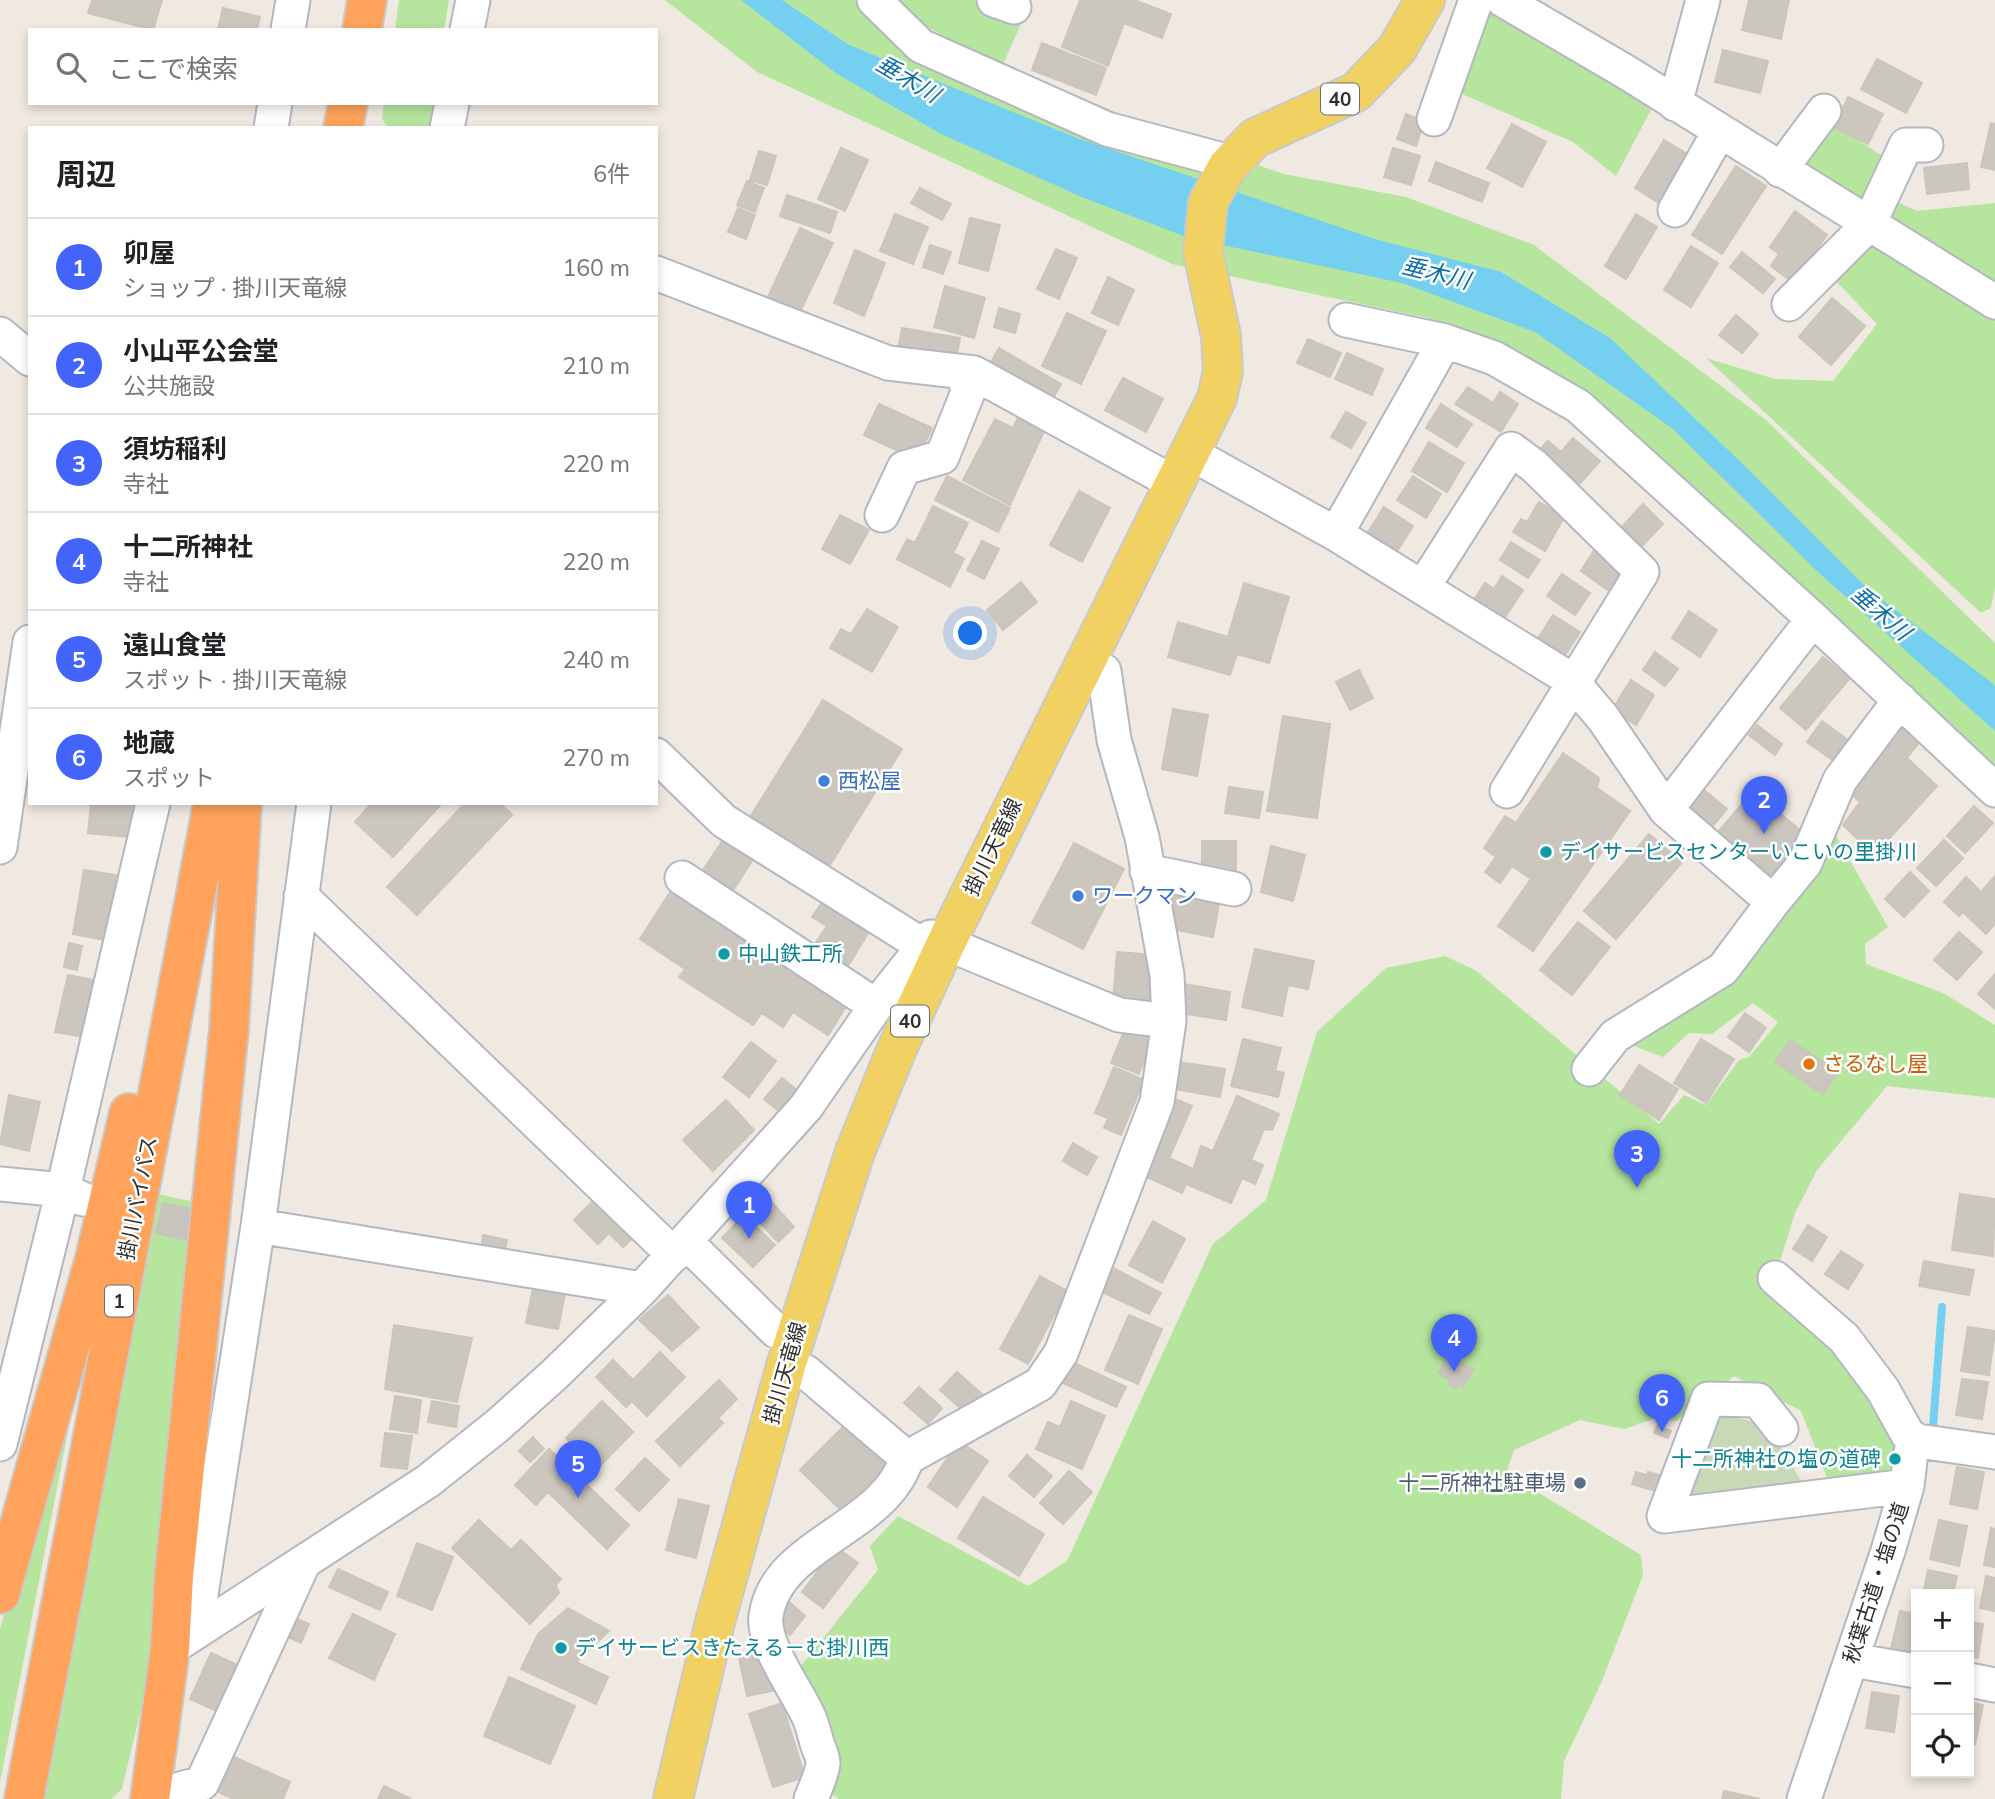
<!DOCTYPE html>
<html lang="ja">
<meta charset="utf-8">
<style>
body{margin:0;font-family:Mulish,"Noto Sans JP",sans-serif;background:#f6f6f6;color:#202124}
.controls{position:absolute;right:21px;bottom:21px;display:grid;overflow:hidden;border-radius:0px;box-shadow:0 4px 10px #0003}
.controls button{width:63px;height:63px;display:grid;place-items:center;padding:0;border:0;border-bottom:2px solid #e0e0e0;background:#fff;color:#202124;font:35px sans-serif}
.you{position:absolute;left:971px;top:634px;width:24px;height:24px;margin:-18px;border:5px solid #fff;border-radius:50%;background:#1a73e8;box-shadow:0 0 0 10px #1a73e833}
.badge{display:grid;place-items:center;width:46px;height:46px;border-radius:50%;background:#4264fb;color:#fff;font-size:23px;font-weight:700}
.pin{position:absolute;translate:-50% -58px;filter:drop-shadow(0 2px 4px #0008)}
.pin::after{content:'';position:absolute;top:37px;width:24px;height:21px;background:inherit;clip-path:polygon(0 0,100% 0,50% 100%)}
.list{margin:0;padding:0;list-style:none}
h2{display:flex;justify-content:space-between;align-items:center;height:91px;margin:0;padding:0 28px;font-size:30px}
h2 small{font-size:23px;font-weight:400;color:#757577}
.list li{display:grid;grid-template-columns:46px 1fr auto;gap:21px;align-items:center;box-sizing:border-box;height:98px;padding:0 28px;border-top:2px solid #e0e0e0}
.list b{display:block;font-size:26px;white-space:nowrap}
.list p{margin:0;font-size:23px;white-space:nowrap;color:#757577}
.list em{font-size:23px;font-style:normal;color:#757577}
.icon{flex:none;width:38px;height:38px;fill:none;stroke:currentColor;stroke-width:2;stroke-linecap:round;stroke-linejoin:round}
.map{position:relative;flex:none;width:1995px;height:1799px;overflow:hidden}
.search{position:absolute;background:#fff;box-shadow:0 4px 10px #0003;left:28px;top:28px;width:630px;height:77px;display:flex;align-items:center;gap:18px;box-sizing:border-box;padding:0 24px;border-radius:0px;color:#757577;font-size:26px}
.panel{position:absolute;background:#fff;box-shadow:0 4px 10px #0003;left:28px;top:126px;width:630px;height:679px;border-radius:0px}
.map>svg:first-child{display:block}
.green{fill:#b6e59e}
.cemetery{fill:#c8d9b8}
.water{fill:#75cff0}
.lines{fill:none;stroke-linecap:round;stroke-linejoin:round}
.stream{stroke:#75cff0;stroke-width:8}
.building{fill:#cbc7bf;stroke:#cbc5ba;stroke-width:2}
.minor-tunnel{stroke:#c8c4bd;stroke-width:33;stroke-dasharray:33 17;stroke-linecap:butt}
.minor-casing{stroke:#b4b7c1;stroke-width:37}
.major-casing{stroke:#c9c9c9;stroke-width:42}
.highway-casing{stroke:#c9c9c9;stroke-width:42}
.minor{stroke:#fff;stroke-width:33}
.major{stroke:#f2d163;stroke-width:38}
.highway{stroke:#ffa35c;stroke-width:38}
.shop-dot{fill:#3f7fe0;stroke:#fff;stroke-width:2.5}
.culture-dot{fill:#0f9aa8;stroke:#fff;stroke-width:2.5}
.food-dot{fill:#e8710a;stroke:#fff;stroke-width:2.5}
.service-dot{fill:#5c6f8a;stroke:#fff;stroke-width:2.5}
.labels{text-anchor:middle;stroke-width:5;stroke-linejoin:round;paint-order:stroke}
.shield{fill:#fff;stroke:#6d6d6d;stroke-width:2}
.shield-label{font-size:19px;font-weight:bold;fill:#2e2e2e}
.shop-label{font-size:21px;fill:#366cbe;stroke:#fff;text-anchor:start}
.street-label{font-size:21px;fill:#2e2e2e;stroke:#fff}
.culture-label{font-size:21px;fill:#0d838f;stroke:#fff;text-anchor:start}
.food-label{font-size:21px;fill:#c56008;stroke:#fff;text-anchor:start}
.service-label{font-size:21px;fill:#4e5e75;stroke:#fff;text-anchor:end}
.water-label{font-size:23px;font-style:italic;fill:#0d6fa3;stroke:#fff}
</style>
<div class="map">
<svg width="1995" height="1799" viewBox="0 0 1995 1799">
<rect width="100%" height="100%" fill="#efe9e1"/>
<path class="green" d="M399 0H449L444 30H395Z
M665 0H873L993 74 1284 174 1406 197 1534 245 1766 420 1995 643V767L1846 627 1611 417 1499 346 1428 318 1172 264 757 72Z
M893 0H1014L1029 6 1001 69 907 15Z
M1483 9 1652 108 1616 176 1573 142 1455 91Z
M384 103H433L429 128H388L382 119Z
M1827 120 1881 155 1862 198 1799 164Z
M1889 198 1917 211 1995 203V286L1884 218Z
M1862 236 1995 317V588L1991 608 1981 613 1706 358 1775 379 1833 381 1877 324 1830 275Z
M1835 834 1888 927 1865 944 1866 964 1943 993 1995 1025V1098L1887 1086 1817 1170 1795 1213 1777 1271 1898 1434 1888 1480 1831 1488 1801 1411 1734 1376 1677 1421 1654 1419 1624 1429 1580 1420 1514 1450 1506 1473 1641 1555 1643 1575 1602 1681 1564 1761 1561 1799H839L824 1789 800 1667 878 1570 870 1546 898 1516 1028 1586 1067 1561 1213 1244 1266 1200 1317 1032 1386 968 1445 956 1475 970 1659 1124 1684 1095 1706 1105 1739 1060 1749 1057 1778 1022 1753 1003 1712 1034 1689 1033 1663 1057 1623 1042 1725 977Z
M149 1192 194 1202 159 1634 122 1789 111 1799H40Z
M84 1349 0 1782V1629L40 1483Z"/>
<path class="cemetery" d="M1710 1410 1768 1426 1803 1484 1707 1500 1678 1492Z"/>
<path class="water" d="M741 0H782L849 45 1077 138 1375 239 1501 272 1610 338 1744 465 1869 590 1991 682 1995 686V731L1818 572 1673 429 1535 332 1402 283 1189 238 1084 198 941 134 837 74Z"/>
<g class="lines">
<path class="stream" d="M1933 1427 1942 1307"/>
</g>
<path class="building" d="M92 0H162L153 30 88 13Z
M1080 0H1134L1171 14 1162 38 1124 23 1108 66 1062 47Z
M1749 0H1789L1781 39 1742 30Z
M223 8 260 17 257 30H218Z
M1042 43 1106 68 1096 95 1032 70Z
M1723 50 1768 61 1760 93 1715 82Z
M1877 59 1922 83 1906 113 1861 89Z
M1848 97 1883 114 1868 144 1834 127Z
M1406 114 1424 121 1416 146 1397 139Z
M1991 123 1995 124V170L1981 167Z
M1512 124 1546 142 1522 187 1487 168Z
M1664 140 1694 158 1664 206 1635 188Z
M841 148 868 160 845 211 818 199Z
M1393 148 1420 156 1411 185 1384 177Z
M759 151 776 156 767 185 750 180Z
M1436 162 1489 183 1482 202 1429 181Z
M1967 163 1969 189 1927 194 1924 168Z
M1736 166 1766 186 1722 254 1692 235Z
M747 181 764 188 755 212 737 205Z
M920 188 951 204 942 220 911 203Z
M787 195 837 212 830 233 780 216Z
M738 208 755 215 746 239 728 232Z
M1795 211 1827 235 1792 282 1771 266 1779 254 1770 247Z
M895 214 928 227 913 264 880 251Z
M1636 214 1657 227 1626 279 1605 266Z
M970 218 1000 225 988 271 959 263Z
M800 228 833 243 800 312 768 297Z
M930 245 951 252 943 274 923 267Z
M1691 246 1718 263 1691 307 1664 290Z
M1056 249 1077 258 1059 299 1037 289Z
M855 250 885 263 864 316 834 303Z
M1742 252 1775 279 1763 293 1730 267Z
M1108 277 1134 290 1118 325 1092 313Z
M945 286 985 298 974 338 934 327Z
M1832 298 1865 326 1831 365 1799 337Z
M999 308 1020 314 1015 333 994 327Z
M1067 313 1106 331 1081 384 1042 366Z
M1736 315 1758 334 1742 353 1719 335Z
M902 328 960 338 955 364 897 354Z
M1308 339 1341 353 1330 377 1297 363Z
M999 348 1061 384 1048 407 986 371Z
M1347 353 1383 369 1372 395 1335 379Z
M1123 378 1163 399 1146 432 1105 410Z
M1468 387 1493 403 1500 392 1518 404 1501 432 1455 404Z
M879 404 932 428 917 460 864 435Z
M1441 404 1472 424 1457 447 1426 428Z
M1346 412 1366 423 1351 448 1331 437Z
M1019 416 1045 429 1010 505 963 480 995 419 1013 428Z
M1573 438 1600 461 1571 493 1532 458 1548 441 1561 452Z
M1429 442 1464 463 1447 492 1412 471Z
M947 476 1010 508 998 532 935 500Z
M1413 476 1441 494 1426 518 1397 500Z
M1079 491 1110 508 1082 562 1050 545Z
M1539 502 1564 517 1545 551 1513 532 1521 519 1527 522Z
M1643 504 1663 524 1639 549 1619 530Z
M933 506 968 523 953 553 964 559 950 587 897 559 907 539 915 543Z
M1384 507 1413 526 1396 553 1366 535Z
M840 515 869 530 850 564 822 549Z
M982 541 999 549 984 579 967 570Z
M1511 542 1540 560 1528 578 1500 560Z
M1595 549 1623 568 1608 590 1581 571Z
M1562 574 1590 593 1575 615 1547 596Z
M1502 576 1523 590 1504 619 1474 600 1485 583 1494 589Z
M1021 582 1037 602 1003 630 987 610Z
M1244 583 1289 597 1269 663 1237 654 1230 675 1168 657 1178 622 1228 637Z
M867 609 898 627 872 672 830 648 841 629 851 634Z
M1689 611 1717 630 1700 657 1672 638Z
M1553 615 1580 632 1562 660 1535 643Z
M1655 652 1678 669 1665 686 1643 670Z
M1823 657 1849 679 1806 730 1780 708Z
M1359 670 1373 698 1350 710 1336 682Z
M1631 680 1654 695 1636 725 1612 710Z
M823 700 902 749 828 868 749 819Z
M1173 709 1208 715 1197 776 1162 769Z
M1283 716 1330 724 1317 818 1267 811Z
M1822 721 1848 740 1834 761 1807 742Z
M1899 722 1920 741 1907 758 1937 786 1874 855 1843 825 1860 802 1843 785Z
M1757 725 1782 744 1775 755 1749 735Z
M1563 753 1599 778 1597 788 1630 811 1533 951 1498 926 1531 879 1512 866 1500 883 1485 872 1496 857 1484 848 1505 816 1516 823Z
M1229 787 1263 792 1259 818 1225 813Z
M1704 790 1727 809 1712 827 1689 808Z
M1753 791 1808 837 1775 878 1719 831Z
M91 803H132L128 837 88 833Z
M372 803H442L393 857 355 822Z
M465 803H500L512 815 417 915 387 887Z
M1974 806 1993 823 1965 853 1947 836Z
M727 834 757 853 730 895 699 876Z
M1649 834 1682 862 1616 939 1584 911Z
M1944 840 1963 858 1936 886 1917 868Z
M1202 841H1236V877L1202 878Z
M1074 843 1124 869 1083 949 1032 923Z
M1271 846 1305 855 1293 901 1261 892Z
M84 870 116 875 105 940 73 934Z
M1910 872 1929 891 1904 917 1885 899Z
M1995 876V924L1986 934 1963 912 1959 916 1944 902 1966 877 1981 892Z
M676 883 852 997 828 1035 793 1012 783 1027 762 1013 753 1025 679 977 685 969 640 939Z
M1175 889 1220 898 1213 937 1167 928Z
M823 901 870 930 843 974 809 953 827 926 812 917Z
M1578 922 1610 947 1572 995 1540 970Z
M1959 932 1982 952 1957 980 1934 960Z
M69 943 82 946 77 970 64 967Z
M1255 949 1314 961 1308 989 1288 985 1282 1016 1242 1007Z
M1117 952 1154 955 1151 1002 1113 1000Z
M1995 974V1009L1978 994Z
M68 975 94 980 84 1037 55 1032Z
M1184 984 1230 992 1226 1020 1180 1013Z
M1745 1013 1766 1028 1749 1052 1728 1037Z
M1126 1026 1153 1038 1139 1074 1111 1063Z
M1243 1039 1281 1048 1275 1071 1284 1073 1278 1097 1231 1086Z
M1701 1039 1734 1059 1706 1103 1674 1083Z
M1790 1040 1838 1072 1823 1094 1775 1062Z
M751 1042 776 1061 749 1097 723 1077Z
M1179 1062 1225 1069 1220 1097 1175 1089Z
M1639 1065 1678 1089 1659 1120 1620 1095Z
M1114 1067 1144 1080 1121 1135 1104 1128 1108 1118 1095 1113Z
M782 1078 798 1091 780 1112 764 1099Z
M9 1095 40 1102 29 1151 0 1144Z
M1237 1096 1279 1114 1272 1130 1264 1129 1251 1160 1263 1165 1255 1184 1242 1178 1231 1203 1188 1185 1201 1146 1213 1151Z
M1171 1097 1192 1106 1169 1158 1193 1169 1182 1193 1138 1173Z
M726 1100 754 1130 713 1171 683 1140Z
M1073 1143 1097 1157 1087 1175 1063 1161Z
M1960 1194 1995 1199 1993 1256 1952 1250Z
M598 1196 636 1235 623 1247 609 1233 598 1244 574 1220Z
M766 1196 794 1227 778 1242 749 1211Z
M744 1215 775 1245 753 1267 722 1238Z
M1153 1221 1185 1239 1162 1283 1129 1265Z
M1808 1225 1827 1237 1812 1261 1793 1249Z
M483 1235 507 1240 504 1256 481 1251Z
M1841 1251 1863 1265 1848 1289 1825 1274Z
M1924 1261 1974 1270 1969 1295 1919 1286Z
M1111 1267 1161 1293 1149 1314 1098 1290Z
M1040 1276 1067 1291 1028 1364 1000 1349Z
M535 1278 567 1284 558 1329 526 1323Z
M668 1295 699 1328 672 1351 639 1320Z
M1129 1315 1162 1329 1138 1384 1105 1370Z
M394 1325 472 1338 457 1402 385 1389Z
M1968 1327 1995 1331 1989 1375 1961 1371Z
M660 1352 685 1377 647 1416 632 1401 626 1407 596 1377 613 1360 633 1380Z
M1449 1355 1474 1370 1463 1387 1459 1385 1456 1389 1449 1385 1451 1381 1438 1373Z
M1070 1361 1126 1387 1116 1407 1061 1382Z
M957 1372 983 1395 967 1414 940 1390Z
M1962 1379 1988 1382 1982 1419 1956 1415Z
M719 1380 737 1399 718 1418 723 1423 680 1466 656 1441Z
M919 1387 942 1408 928 1424 904 1403Z
M395 1396 421 1400 417 1433 390 1429Z
M432 1401 459 1406 456 1427 428 1422Z
M602 1401 633 1432 597 1469 566 1438Z
M1071 1401 1105 1416 1082 1469 1036 1449 1048 1422 1060 1427Z
M846 1424 887 1465 842 1511 800 1470Z
M1657 1426 1671 1431 1668 1438 1654 1433Z
M385 1433 412 1436 407 1469 381 1466Z
M533 1437 544 1449 530 1462 519 1451Z
M959 1441 988 1461 957 1507 928 1487Z
M549 1449 629 1525 607 1549 548 1492 536 1505 515 1485Z
M1027 1455 1052 1476 1034 1497 1009 1476Z
M645 1458 669 1480 639 1511 616 1489Z
M1957 1467 1984 1472 1977 1509 1950 1504Z
M1069 1471 1092 1492 1063 1524 1040 1503Z
M1636 1472 1646 1475 1642 1487 1632 1484Z
M1648 1472 1667 1477 1662 1492 1644 1488Z
M983 1497 1044 1534 1019 1576 958 1538Z
M679 1499 709 1506 696 1558 666 1550Z
M479 1520 511 1550 521 1540 561 1579 556 1585 559 1593 530 1624 452 1548Z
M1939 1520 1967 1526 1959 1566 1930 1559Z
M1991 1528 1995 1529V1567L1984 1565Z
M417 1543 453 1557 432 1610 397 1596Z
M836 1547 858 1563 823 1608 802 1592Z
M338 1569 388 1592 380 1610 329 1587Z
M1928 1570 1957 1576 1953 1594H1923Z
M1986 1576 1995 1578V1611L1980 1608Z
M785 1598 805 1616 790 1635 769 1617Z
M568 1608 609 1631 576 1662 608 1677 596 1704 521 1669 538 1634Z
M1900 1611 1916 1614V1654L1891 1649Z
M286 1614 309 1624 301 1643 277 1632Z
M353 1614 395 1634 374 1680 329 1658Z
M1969 1622 1983 1624 1978 1658 1969 1657Z
M769 1652 776 1690 747 1696 739 1658Z
M211 1653 240 1666 219 1712 190 1699Z
M509 1677 575 1706 550 1764 484 1736Z
M1872 1692 1899 1696 1894 1732 1866 1728Z
M1969 1702 1983 1705 1975 1744 1969 1743Z
M782 1703 805 1777 773 1787 749 1714Z
M232 1756 290 1782 283 1799H234L216 1791Z
M384 1786 411 1799H378Z
M1724 1791 1760 1799H1722Z"/>
<g class="lines">
<path class="minor-tunnel" d="M110 1206 228 1234"/>
<defs>
<path id="minor" d="M874 0 921 46 1107 129 1230 162
M994 0 1014 7
M1503 0 1626 72 1995 302
M288 30 293 0
M467 30 473 0
M1675 104 1703 0
M1434 119 1476 0
M271 128 275 103
M447 128 452 103
M1780 170 1824 111
M1675 210 1719 132
M656 273 888 363 974 373 1176 484
M1789 304 1869 224 1906 145H1926
M1346 320 1445 341 1494 358 1578 406 1813 619 1995 790
M0 334 30 359
M1445 341 1336 534 1570 679 1603 718 1666 810 1773 902 1723 969 1615 1036 1589 1069
M1192 454 1336 534
M882 515 904 468 942 457 968 392 964 372
M1423 587 1511 449 1534 466 1642 572 1507 791
M656 755 724 821 922 945
M1666 810 1813 619
M0 847 30 642
M1147 871 1234 889
M682 878 876 1006
M301 896 674 1255
M1773 902 1805 863 1840 780 1900 700
M0 1184 63 1190 83 1199
M258 1226 642 1289
M686 1242 776 1331 795 1335
M1775 1278 1844 1338 1883 1390 1908 1435 1918 1441 1995 1452
M786 1366 806 1372 907 1458C884 1531 776 1542 766 1616 762 1643 795 1688 807 1713 812 1722 814 1733 817 1743 819 1749 823 1757 823 1763 822 1775 815 1788 811 1799
M1781 1429 1758 1400 1708 1399 1664 1516 1907 1486
M0 1444 63 1190 153 803
M907 1458 1040 1384 1061 1353 1157 1102 1169 1021 1167 975 1142 837 1114 740 1104 671 1085 664
M195 1633 258 1226 314 803
M170 1649 428 1481 497 1426 554 1375 642 1289 806 1107 876 1006 931 937 1119 1015 1169 1021
M1852 1660 1916 1671
M1969 1680 1995 1685
M180 1789 202 1783 303 1564
M1804 1799 1888 1551 1907 1486 1911 1452 1918 1441"/>
<path id="major" d="M673 1799 715 1622 786 1366 855 1152 896 1051 947 941 1217 398 1223 371 1221 336 1203 252 1208 203 1227 167 1255 138 1356 92 1397 49 1425 0"/>
<path id="highway" d="M362 30 367 0
M343 128 348 103
M0 1594 95 1258 129 1113
M24 1799 213 803
M150 1799 170 1649 174 1576 229 1029 242 803"/>
</defs>
<use href="#minor" class="minor-casing"/>
<use href="#major" class="major-casing"/>
<use href="#highway" class="highway-casing"/>
<use href="#minor" class="minor"/>
<use href="#major" class="major"/>
<use href="#highway" class="highway"/>
</g>
<g class="shop-dot">
<circle cx="824" cy="781" r="7"/>
<circle cx="1078" cy="896" r="7"/>
</g>
<g class="culture-dot">
<circle cx="1546" cy="852" r="7"/>
<circle cx="724" cy="954" r="7"/>
<circle cx="1895" cy="1459" r="7"/>
<circle cx="561" cy="1648" r="7"/>
</g>
<circle class="food-dot" cx="1809" cy="1064" r="7"/>
<circle class="service-dot" cx="1580" cy="1483" r="7"/>
<g class="labels">
<g class="shield">
<rect x="1321" y="83.5" width="38" height="31" rx="5"/>
<rect x="891" y="1005.5" width="38" height="31" rx="5"/>
<rect x="105" y="1285.5" width="28" height="31" rx="5"/>
</g>
<g class="shield-label">
<text x="1340" y="106">40</text>
<text x="910" y="1028">40</text>
<text x="119" y="1308">1</text>
</g>
<g class="shop-label">
<text x="838" y="788">西松屋</text>
<text x="1092" y="903">ワークマン</text>
</g>
<g class="street-label">
<text transform="translate(993 847) rotate(-64)" y="7">掛川天竜線</text>
<text transform="translate(138 1198) rotate(-79)" y="7">掛川バイパス</text>
<text transform="translate(785 1373) rotate(-74)" y="7">掛川天竜線</text>
<text transform="translate(1876 1583) rotate(-72)" y="7">秋葉古道・塩の道</text>
</g>
<g class="culture-label">
<text x="1560" y="859">デイサービスセンターいこいの里掛川</text>
<text x="738" y="961">中山鉄工所</text>
<text x="1881" y="1466" text-anchor="end">十二所神社の塩の道碑</text>
<text x="575" y="1655">デイサービスきたえる－む掛川西</text>
</g>
<g class="food-label">
<text x="1823" y="1071">さるなし屋</text>
</g>
<g class="service-label">
<text x="1566" y="1490">十二所神社駐車場</text>
</g>
<g class="water-label">
<text transform="translate(908 79) rotate(31)" y="8">垂木川</text>
<text transform="translate(1436 273) rotate(14)" y="8">垂木川</text>
<text transform="translate(1881 613) rotate(41)" y="8">垂木川</text>
</g>
</g>
</svg>
<div class="controls">
<button>+</button>
<button>−</button>
<button><svg class="icon" aria-label="locate" viewBox="0 0 24 24"><circle cx="12" cy="12" r="6"/><path d="M12 2v4M12 18v4M2 12h4M18 12h4"/></svg></button>
</div>
<div class="you"></div>
<div class="pin badge" style="left:749px;top:1239px">1</div>
<div class="pin badge" style="left:1764px;top:834px">2</div>
<div class="pin badge" style="left:1637px;top:1188px">3</div>
<div class="pin badge" style="left:1454px;top:1372px">4</div>
<div class="pin badge" style="left:578px;top:1498px">5</div>
<div class="pin badge" style="left:1662px;top:1432px">6</div>
<div class="search"><svg class="icon" aria-label="search" viewBox="0 0 24 24"><circle cx="10" cy="10" r="6"/><path d="M15 15l6 6"/></svg>ここで検索</div>
<section class="panel">
<h2>周辺<small>6件</small></h2>
<ul class="list">
<li><span class="badge">1</span><div><b>卯屋</b><p>ショップ · 掛川天竜線</p></div><em>160 m</em></li>
<li><span class="badge">2</span><div><b>小山平公会堂</b><p>公共施設</p></div><em>210 m</em></li>
<li><span class="badge">3</span><div><b>須坊稲利</b><p>寺社</p></div><em>220 m</em></li>
<li><span class="badge">4</span><div><b>十二所神社</b><p>寺社</p></div><em>220 m</em></li>
<li><span class="badge">5</span><div><b>遠山食堂</b><p>スポット · 掛川天竜線</p></div><em>240 m</em></li>
<li><span class="badge">6</span><div><b>地蔵</b><p>スポット</p></div><em>270 m</em></li>
</ul>
</section>
</div>
